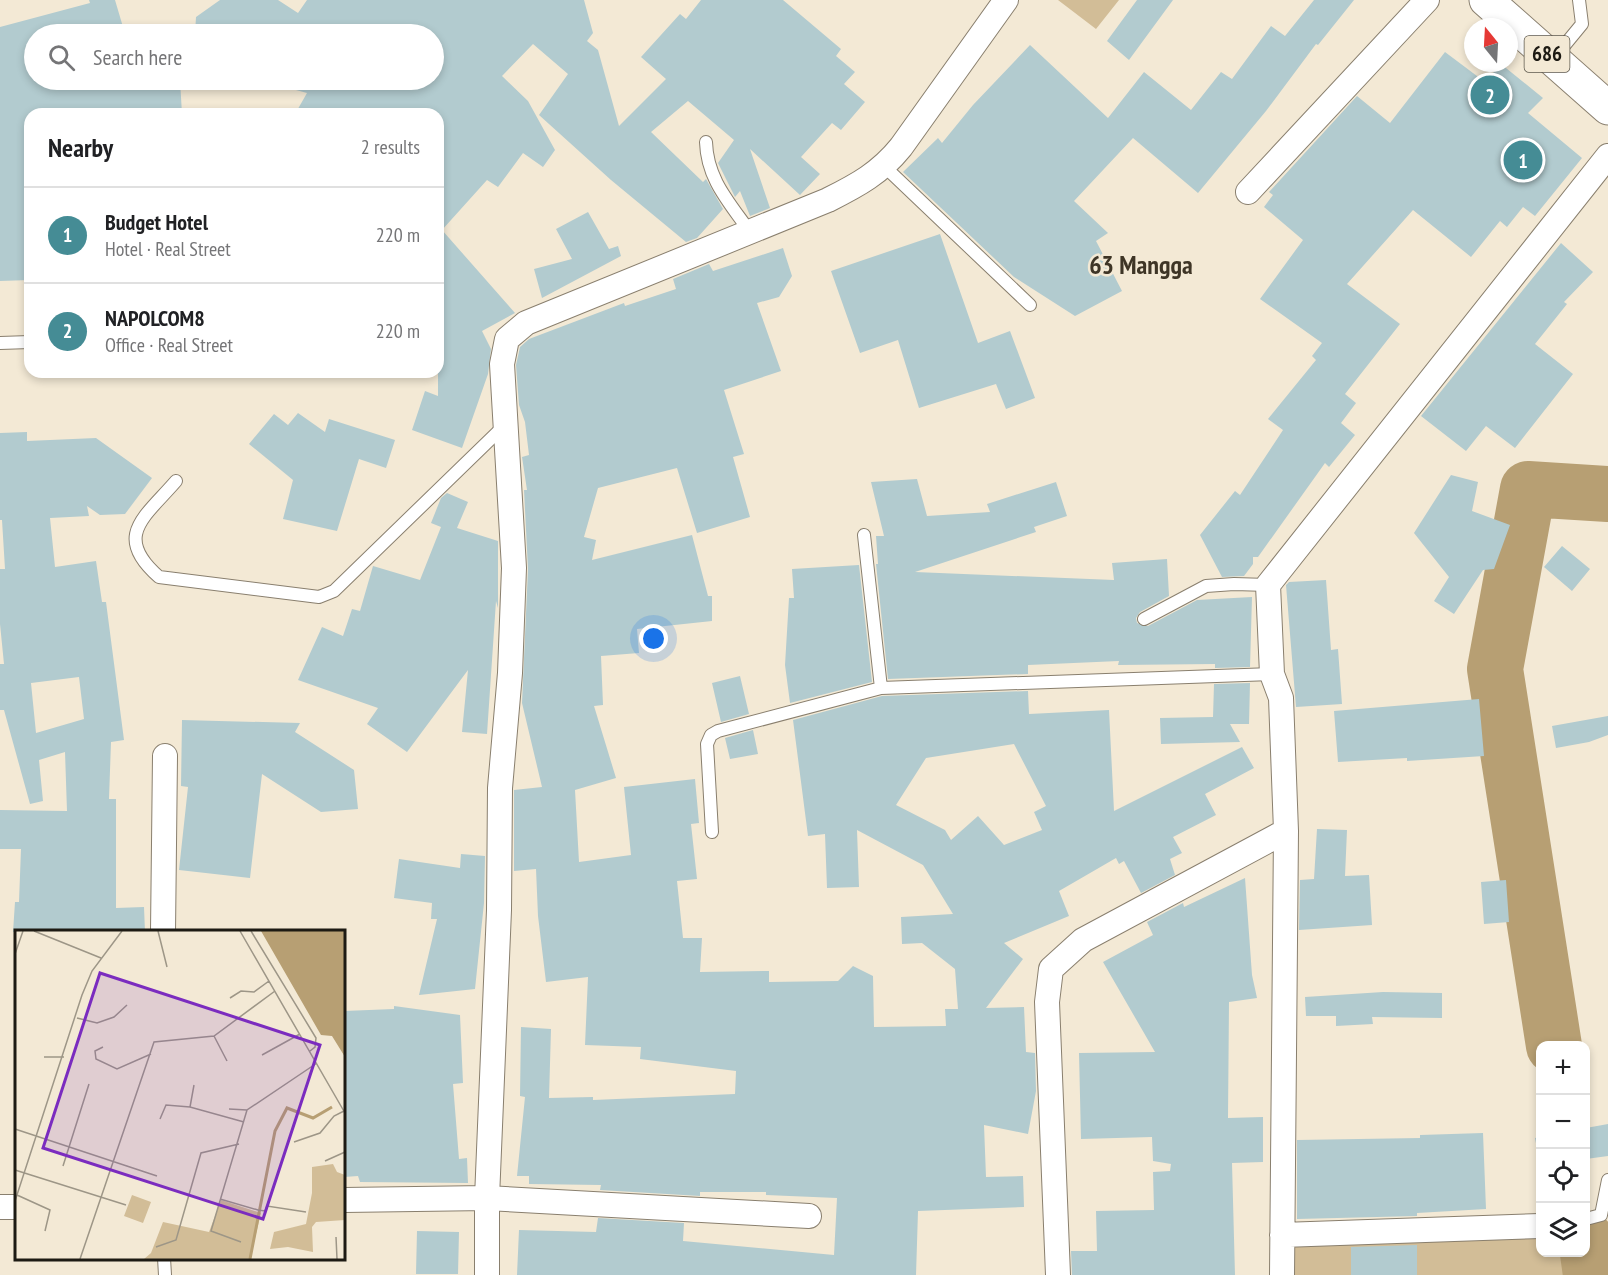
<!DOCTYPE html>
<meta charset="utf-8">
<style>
body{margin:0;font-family:"PT Sans Narrow",sans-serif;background:#f2f2f2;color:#202124}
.controls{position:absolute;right:18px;bottom:18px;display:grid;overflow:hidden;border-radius:12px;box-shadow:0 3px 9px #0003}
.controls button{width:54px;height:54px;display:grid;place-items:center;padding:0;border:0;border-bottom:2px solid #e0e0e0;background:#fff;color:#202124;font:30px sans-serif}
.compass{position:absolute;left:1464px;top:18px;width:54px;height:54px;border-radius:50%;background:#fff;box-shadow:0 3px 9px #0003;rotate:342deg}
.you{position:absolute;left:654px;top:639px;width:21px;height:21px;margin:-15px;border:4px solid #fff;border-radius:50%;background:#1a73e8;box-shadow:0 0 0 9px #1a73e833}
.badge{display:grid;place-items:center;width:39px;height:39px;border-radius:50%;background:#458c95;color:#fff;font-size:20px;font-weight:700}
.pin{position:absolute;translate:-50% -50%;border:3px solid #fff;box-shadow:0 2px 6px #0006}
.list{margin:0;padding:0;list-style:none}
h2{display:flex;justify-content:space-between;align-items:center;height:78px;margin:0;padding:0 24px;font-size:26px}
h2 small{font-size:20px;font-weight:400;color:#757577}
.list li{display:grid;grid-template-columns:39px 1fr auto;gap:18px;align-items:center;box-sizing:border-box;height:96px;padding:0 24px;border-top:2px solid #e0e0e0}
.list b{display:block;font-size:22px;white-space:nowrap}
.list p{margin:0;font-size:20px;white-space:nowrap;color:#757577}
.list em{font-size:20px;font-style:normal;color:#757577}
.icon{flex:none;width:33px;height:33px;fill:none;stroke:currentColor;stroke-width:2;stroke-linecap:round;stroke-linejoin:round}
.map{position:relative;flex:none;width:1608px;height:1275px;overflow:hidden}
.search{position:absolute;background:#fff;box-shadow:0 3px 9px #0003;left:24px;top:24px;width:420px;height:66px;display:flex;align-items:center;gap:15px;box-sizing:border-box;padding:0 21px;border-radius:33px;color:#757577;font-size:22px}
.panel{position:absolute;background:#fff;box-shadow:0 3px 9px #0003;left:24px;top:108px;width:420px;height:270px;border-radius:18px}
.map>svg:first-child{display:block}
.green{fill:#d2bd97}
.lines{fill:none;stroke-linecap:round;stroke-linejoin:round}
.river{stroke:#b79f73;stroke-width:56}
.building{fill:#b2cbcf;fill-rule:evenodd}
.lane-casing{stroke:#897f6e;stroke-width:14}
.street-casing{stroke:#897f6e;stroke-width:26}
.primary-casing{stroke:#897f6e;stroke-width:35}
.lane{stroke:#fff;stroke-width:12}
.street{stroke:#fff;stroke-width:24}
.primary{stroke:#fff;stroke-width:33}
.labels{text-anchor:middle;stroke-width:5;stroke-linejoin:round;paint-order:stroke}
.shield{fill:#f3e9d5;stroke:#5d584d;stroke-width:1.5}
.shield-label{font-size:21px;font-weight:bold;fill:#1d1a13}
.quarter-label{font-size:26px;font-weight:bold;fill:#3e3526;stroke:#f3e9d5}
.inset-river{fill:none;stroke:#b79f73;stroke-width:3}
.inset-road{fill:none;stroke:#9d9687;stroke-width:1.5}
.view{fill:#7b2cbf;fill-opacity:0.15;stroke:#7b2cbf;stroke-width:3}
.inset-edge{fill:none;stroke:#1d1a13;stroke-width:3}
</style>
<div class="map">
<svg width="1608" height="1275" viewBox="0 0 1608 1275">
<rect width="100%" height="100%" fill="#f3e9d5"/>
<path class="green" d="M1058 0H1119L1096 29Z
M1540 1235V1252L1583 1253 1589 1275H1287V1236Z"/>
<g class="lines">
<path class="river" d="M1554 1046 1495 669 1528 489 1608 494
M1586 1239 1591 1275"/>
</g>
<path class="building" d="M89 0H115L123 27 99 34H34V80H180L182 114H30V280L0 281V27L90 3Z
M220 0H278L298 13 307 0H584L593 33 587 41 598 50 619 126 666 79 641 57 680 14 686 19 701 0H783L841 49 836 56 855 72 844 84 865 102 841 130 832 123 801 157 820 174 800 195 750 149 770 208 750 216 740 191 735 197 718 163 734 140 688 101 651 132 703 182 706 179 723 209 697 238 686 242 611 180 539 115 568 74 533 44 502 76 528 101 555 150 543 167 523 153 498 187 487 180 442 230 515 313 482 331 491 349 488 374 462 448 412 430 425 391 438 396V114H295L307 93 259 80H434V34H195L196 17Z
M1137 0H1173L1129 60 1107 41Z
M1314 0H1354L1318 45 1316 44 1266 111 1198 193 1133 138 1074 201 1108 233 1096 241 1122 291 1075 316 1014 277 903 172 938 138 942 143 973 105 1030 45 1108 118 1144 72 1191 110 1221 72 1232 79 1271 26 1285 36Z
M1445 52 1485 82 1501 64 1543 98 1528 113 1582 158 1535 216 1523 207 1507 227 1500 221 1471 257 1413 210 1347 284 1400 324 1345 394 1356 403 1341 423 1355 435 1329 467 1325 463 1258 557H1253V564L1244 576 1222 577 1200 535 1235 491 1240 495 1283 430 1268 419 1316 360 1312 356 1322 343 1260 299 1303 240 1264 207 1273 195 1269 192 1357 96 1390 123Z
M588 212 609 249 618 246 621 256 542 298 534 269 572 259 556 229Z
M940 234 978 343 1010 331 1035 398 1006 409 996 384 919 408 898 340 860 353 831 271Z
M1561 243 1593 272 1564 302 1567 304 1535 344 1573 374 1515 448 1486 426 1466 451 1421 416Z
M783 248 792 276 779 297 757 303 781 371 724 390 744 454 733 457 750 517 697 533 677 468 598 488 584 537 596 540 592 560 692 535 708 596H712V621L637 629 639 653 601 656 603 705 594 706 616 778 575 790 579 862 631 855 624 787 695 779 699 823 691 824 697 879 677 881 683 938H702L700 972 769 971V982L838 981 853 966 873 976 874 1027 946 1026 945 1009H958L955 969 922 943 902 944 901 917 953 914 923 865 857 830 859 887 827 888 825 834 808 836 793 720 882 696 1028 691 1029 714 1109 710 1114 811 1242 747 1254 768 1205 794 1216 815 1173 837 1182 853 1170 859 1175 875 1141 893 1124 861 1119 864 1116 858 1059 891 1069 916 1004 943 1023 959 986 1008 1024 1007 1026 1052 1035 1053 1036 1091 1028 1134 984 1125 986 1177 1023 1176 1024 1207 918 1211 916 1275H517L519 1230 596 1232 598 1218 684 1223 683 1241 834 1255 837 1198 766 1195V1192H700V1196L600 1190 601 1185 529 1184V1176H517L525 1097 520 1096 521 1027 551 1029 549 1098 593 1097V1100L735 1094 736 1071 640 1059 641 1047 585 1045 588 977 546 982 538 916 536 869 514 871V790L542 787 522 703 528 569 524 490H527L522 457 529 455 525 422 519 405 516 365 520 347 529 339 624 303 625 306 676 289 673 279 709 264 713 271ZM1014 744 1046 806 1034 812 1042 830 1004 845 978 816 951 840 945 830 896 805 926 758Z
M298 413 325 432 329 419 395 440 386 468 359 459 337 531 283 519 293 480 249 444 274 414 288 425Z
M27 432V441L96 438 152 478 125 514 100 515 87 506 89 516 50 518 55 567 96 561 102 602H106L124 740 111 742 109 799H116V908L144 907 145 932H13L15 902H19L21 849H0V810L67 811 65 752 39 760 43 801 30 804 4 710H0V664H4L0 624V569H5L2 520H0V433ZM79 677 84 719 36 733 31 683Z
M1451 475 1478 482 1472 511 1510 525 1494 569 1483 570 1454 614 1434 601 1449 577 1414 533Z
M917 479 927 516 990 512 987 504 1056 482 1067 516 1034 527 1036 532 915 572 1114 580 1112 563 1167 559 1169 596 1140 612 1136 618 1137 623 1148 626 1197 600 1252 597 1250 667 1215 668V664L1118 665 1119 661 1028 665V674L888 679 876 564H878L876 536H884L871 482Z
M447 493 468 502 457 528 498 541V608L496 601 487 734 462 732 468 670 407 752 367 724 378 708 298 680 322 627 343 636 352 609 360 611 373 566 420 580 441 527 431 523 441 498Z
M1562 546 1590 569 1572 591 1544 567Z
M859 565 872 682 790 703 785 665 789 598H794L792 569Z
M1326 580 1331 650 1338 649 1342 704 1296 707 1286 585 1289 582Z
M740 676 749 714 721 722 712 683Z
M1250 683 1249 724H1230L1240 742 1161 744 1160 718 1213 717 1214 684Z
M1479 699 1484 756 1407 761V758L1338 762 1334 711Z
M1608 716V735L1589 742 1556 748 1552 726Z
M182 720 300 723 295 732 354 770 358 809 321 812 262 774 250 878 179 870 188 787 181 786Z
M753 730 758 754 730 759 725 738Z
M1317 829 1347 830 1345 876 1369 875 1372 925 1299 930 1300 880 1314 879Z
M461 854 485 856 484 903 475 989 419 995 437 919H431L432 903 394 898 399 859 460 868Z
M1245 878 1252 975 1257 998 1229 1002 1228 1118 1263 1117V1162L1232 1163 1235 1275H1072L1071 1251H1097L1096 1211 1154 1210 1153 1172 1170 1171 1171 1164 1153 1161 1152 1137 1081 1139 1079 1053 1155 1052 1103 962 1153 935 1147 922 1183 903 1184 907Z
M1506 880 1509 922 1484 924 1481 882Z
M1383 992 1442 993V1018L1372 1017 1373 1024 1336 1026V1016H1306L1305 997Z
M394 1006 460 1015 463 1083 453 1084 459 1159 467 1158 468 1183 360 1182 358 1176 344 1177V1011L394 1009Z
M1608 1124V1156L1586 1159V1128Z
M1483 1133 1486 1209 1417 1213V1216L1297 1219V1140L1420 1138V1135Z
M1540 1137V1165L1535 1138Z
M417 1231 459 1232 458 1274H416Z
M1417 1245V1275H1351V1247Z"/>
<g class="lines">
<defs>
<path id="lane" d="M1554 58 1582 24 1579 0
M706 142C707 179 729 202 750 232
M885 167 1030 305
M0 343 30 342
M176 481C145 517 112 536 159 577L319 597 334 591 505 425
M864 535 881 688
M1144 619 1206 586 1234 584 1268 585
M712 832 707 744 711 735 718 731 881 688 1272 674
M1586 1219 1601 1215 1608 1180
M164 1258 165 1275"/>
<path id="street" d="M1248 192 1427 0
M163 932 165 756
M344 1200 487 1198 809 1216
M0 1207H16
M1282 1235 1540 1226
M487 1275V1198L499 910 500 788 510 673 514 568 502 364 507 339 526 323 828 200C858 185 880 173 901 147L1006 0
M1058 1275 1047 1002 1051 969 1083 940 1286 831
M1282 1275 1286 831 1281 698 1272 674 1268 585 1608 156"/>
<path id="primary" d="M1486 0 1608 108"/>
</defs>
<use href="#lane" class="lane-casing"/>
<use href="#street" class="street-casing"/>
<use href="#primary" class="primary-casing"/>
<use href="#lane" class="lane"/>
<use href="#street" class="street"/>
<use href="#primary" class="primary"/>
</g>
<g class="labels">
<rect class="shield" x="1524.5" y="36" width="45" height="36" rx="4.5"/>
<g class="shield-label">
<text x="1547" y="61">686</text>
</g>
<g class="quarter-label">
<text x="1141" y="274">63 Mangga</text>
</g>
</g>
<g transform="translate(15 930)">
<rect width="330" height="330" fill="#f3e9d5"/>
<path d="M318 234 322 242 330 245V290L301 292 297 297 298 322 273 317 255 319 259 302 291 294 297 263V237ZM117 265 136 272 128 293 109 286ZM206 270 246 283 235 329H129L136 323 148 292 194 302Z" fill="#d2bd97"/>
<path d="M246 1H330V127L317 106 306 105Z" fill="#b79f73"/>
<path class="inset-river" d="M235 329 260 201 272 178 298 188 317 177"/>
<path class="inset-road" d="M19 1 86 28M143 1 152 37M225 1 330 183M236 1 301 108 300 117 295 121M0 24 8 1M215 68 226 61 239 62 254 51M62 88 82 93 99 87 112 75M199 106 212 131M88 117 80 121 81 129 102 139 136 124M247 125 285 104M29 127H49M175 177 179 155M214 179 232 180M145 189 151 175 175 177 229 192M0 199 142 246M279 212 305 203 319 186 329 181M310 231 330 222M48 236 74 154M0 240 111 275M2 265 35 280 30 301M205 269 243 280 250 281 252 276 291 282M0 271 67 65 77 41 107 1M321 307 322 329M226 312 196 301 232 180 302 133M141 317 161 310 186 223 224 214M65 329 139 112 199 106 260 61"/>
<path class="view" d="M85 43 305 115 248 289 28 218Z"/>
<rect width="330" height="330" class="inset-edge"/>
</g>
</svg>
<div class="controls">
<button>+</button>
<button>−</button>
<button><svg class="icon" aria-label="locate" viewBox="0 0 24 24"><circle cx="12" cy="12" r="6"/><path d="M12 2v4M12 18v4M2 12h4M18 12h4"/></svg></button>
<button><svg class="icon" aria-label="layers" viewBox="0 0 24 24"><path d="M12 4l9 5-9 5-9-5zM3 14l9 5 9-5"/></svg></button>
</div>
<svg class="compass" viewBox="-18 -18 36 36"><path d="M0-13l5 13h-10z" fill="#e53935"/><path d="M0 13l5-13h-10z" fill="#757577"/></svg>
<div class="you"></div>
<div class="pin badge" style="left:1523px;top:160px">1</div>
<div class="pin badge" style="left:1490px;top:95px">2</div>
<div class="search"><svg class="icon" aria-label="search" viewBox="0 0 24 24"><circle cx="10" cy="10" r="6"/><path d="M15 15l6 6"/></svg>Search here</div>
<section class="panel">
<h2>Nearby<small>2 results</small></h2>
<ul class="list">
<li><span class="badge">1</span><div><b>Budget Hotel</b><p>Hotel · Real Street</p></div><em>220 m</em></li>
<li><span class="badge">2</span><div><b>NAPOLCOM8</b><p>Office · Real Street</p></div><em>220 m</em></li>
</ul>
</section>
</div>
